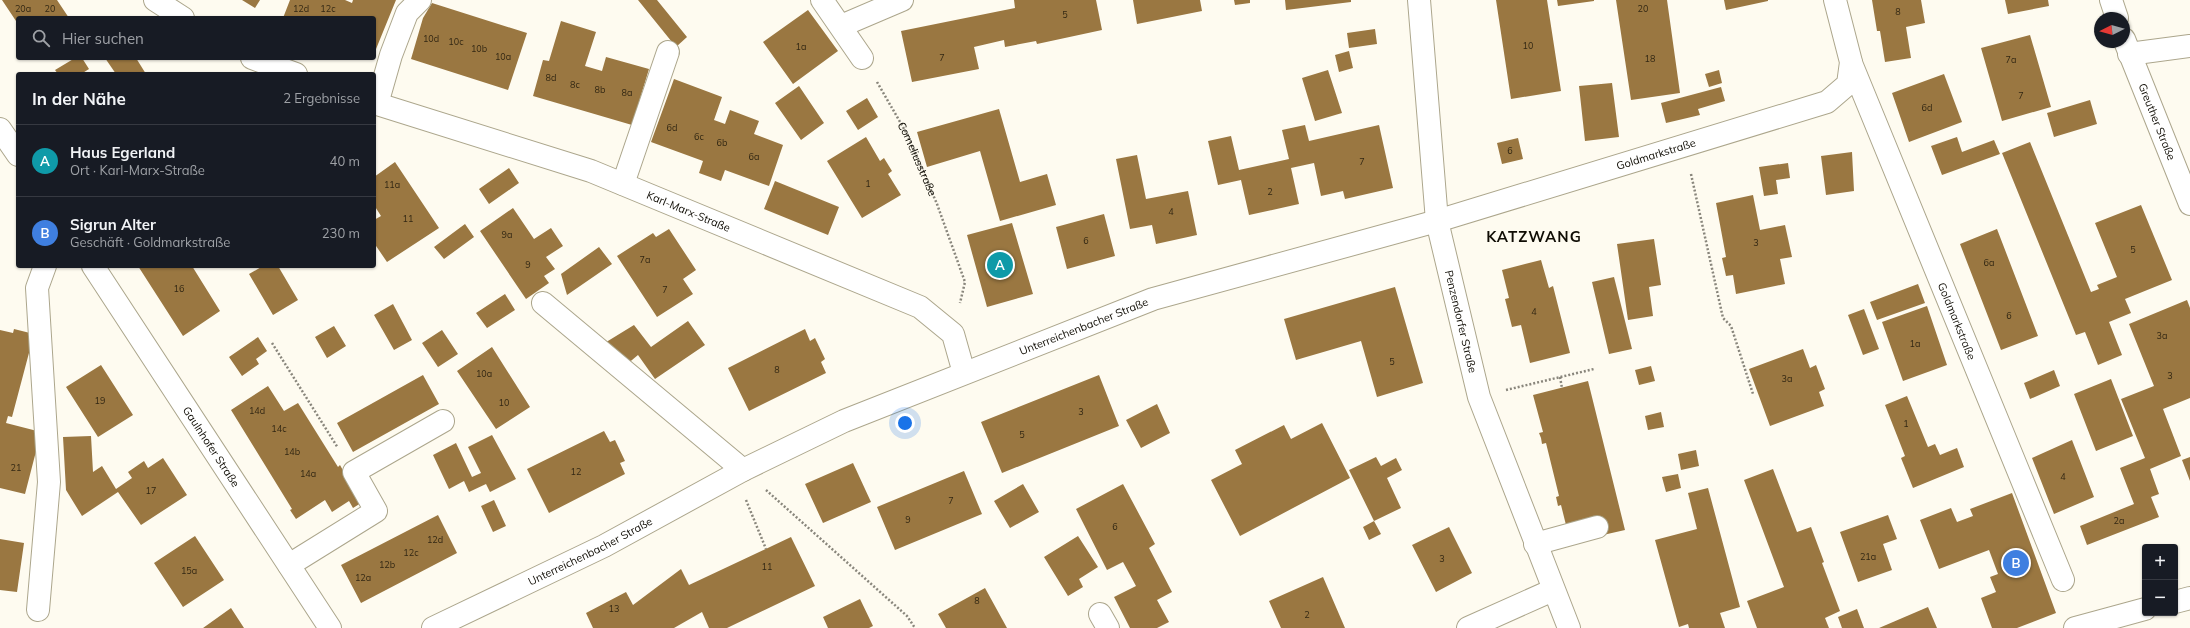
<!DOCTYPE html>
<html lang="de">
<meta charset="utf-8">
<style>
body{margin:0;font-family:Mulish,sans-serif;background:#20242c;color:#f1f3f6}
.controls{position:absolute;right:12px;bottom:12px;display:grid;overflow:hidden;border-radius:4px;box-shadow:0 1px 3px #0004}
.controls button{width:36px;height:36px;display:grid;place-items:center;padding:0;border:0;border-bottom:1px solid #363941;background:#171b24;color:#f1f3f6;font:20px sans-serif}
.compass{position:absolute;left:2094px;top:12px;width:36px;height:36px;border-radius:50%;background:#171b24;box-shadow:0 1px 3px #0004;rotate:264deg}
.you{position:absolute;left:905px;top:423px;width:14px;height:14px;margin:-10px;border:3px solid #fff;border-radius:50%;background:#1a73e8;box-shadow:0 0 0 6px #1a73e833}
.badge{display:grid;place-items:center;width:26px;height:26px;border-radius:50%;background:#2563eb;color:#fff;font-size:13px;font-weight:700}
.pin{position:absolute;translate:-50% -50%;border:2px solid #fff;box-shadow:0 1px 4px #0006}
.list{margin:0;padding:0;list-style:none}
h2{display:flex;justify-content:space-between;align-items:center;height:52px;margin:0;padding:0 16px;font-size:17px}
h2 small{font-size:13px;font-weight:400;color:#9ea1a6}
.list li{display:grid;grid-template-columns:26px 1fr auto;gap:12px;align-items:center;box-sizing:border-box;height:72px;padding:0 16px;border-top:1px solid #363941}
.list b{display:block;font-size:15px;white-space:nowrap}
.list p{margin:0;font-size:13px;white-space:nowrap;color:#9ea1a6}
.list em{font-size:13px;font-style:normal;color:#9ea1a6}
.icon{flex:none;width:22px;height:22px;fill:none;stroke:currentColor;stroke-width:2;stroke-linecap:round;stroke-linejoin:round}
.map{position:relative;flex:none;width:2190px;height:628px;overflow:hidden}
.search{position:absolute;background:#171b24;box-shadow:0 1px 3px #0004;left:16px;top:16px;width:360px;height:44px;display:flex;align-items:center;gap:10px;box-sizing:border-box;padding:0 14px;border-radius:4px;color:#9ea1a6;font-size:15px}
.panel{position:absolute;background:#171b24;box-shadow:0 1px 3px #0004;left:16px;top:72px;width:360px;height:196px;border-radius:4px}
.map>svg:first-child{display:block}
.building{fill:#9a7741}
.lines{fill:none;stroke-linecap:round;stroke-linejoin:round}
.minor-casing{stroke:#aca68c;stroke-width:24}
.major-casing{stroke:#aca68c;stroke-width:24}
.path{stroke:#89867c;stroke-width:2.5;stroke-dasharray:2 2;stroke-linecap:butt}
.minor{stroke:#fff;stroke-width:22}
.major{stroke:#fff;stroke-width:22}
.labels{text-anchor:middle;stroke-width:3;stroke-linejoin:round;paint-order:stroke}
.number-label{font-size:9px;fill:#322713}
.street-label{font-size:11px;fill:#0f0c04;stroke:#fefbf0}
.district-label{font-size:15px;font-weight:bold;letter-spacing:1px;fill:#0f0c04;stroke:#fefbf0}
</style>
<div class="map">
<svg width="2190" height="628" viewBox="0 0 2190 628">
<rect width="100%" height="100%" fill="#fefbf0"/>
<path class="building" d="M2 0H57L69 18H18V24Z
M242 0H260L255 8Z
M290 0H345L352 3 353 0H396L374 54V18H283Z
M638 0H657L687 37 676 47Z
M1014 0H1096L1102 30 1037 44 1036 41 1005 47 1004 40 974 47 979 69 912 82 901 31 1015 8Z
M1133 0H1200L1202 11 1137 24Z
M1234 0H1250V3L1235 5Z
M1285 0H1351V2L1286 10Z
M1496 0H1547L1561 91 1511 99Z
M1557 0H1594V1L1558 6Z
M1616 0H1667L1680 93 1631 100Z
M1724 0H1768V1L1726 10Z
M1872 0H1921L1925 23 1906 27 1911 58 1885 62 1880 31H1877Z
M2005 0H2048L2049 6 2008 14Z
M432 3 527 33 508 90 411 59 423 18Z
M808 10 838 51 793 84 763 42Z
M561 21 596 32 585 66 602 71 606 57 649 69 632 125 533 96 543 60 549 61Z
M1375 29 1377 44 1349 48 1347 33Z
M2030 35 2051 107 2002 121 1981 48Z
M1349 51 1353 68 1339 72 1335 55Z
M75 58H82L89 69 81 74H58L55 70Z
M105 58H136L146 74H116Z
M1328 70 1342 113 1315 121 1302 78Z
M1719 70 1722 83 1709 87 1705 74Z
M1944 74 1962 122 1909 142 1892 93Z
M674 79 722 97 714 120 725 124 730 110 759 121 754 134 783 145 769 186 725 170 721 181 699 173 703 161 651 142Z
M1612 83 1619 137 1585 141 1579 86Z
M799 86 824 123 801 140 775 103Z
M1721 87 1725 101 1698 109 1700 115 1666 123 1661 103Z
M867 98 878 117 858 130 846 111Z
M2090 100 2097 124 2054 137 2047 113Z
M999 109 1020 182 1047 174 1056 205 1000 221 980 151 927 167 917 132Z
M1305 125 1309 141 1379 125 1393 188 1345 199 1343 191 1321 196 1314 163 1291 168 1299 204 1249 215 1241 180 1218 185 1208 141 1231 136 1239 170 1289 159 1282 130Z
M866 137 880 161 884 158 892 171 888 174 901 195 862 218 827 161Z
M1957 137 1962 152 1994 140 2000 154 1942 175 1931 146Z
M1518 138 1523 159 1502 164 1497 143Z
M2030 142 2091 292 2099 289 2097 285 2117 277 2095 223 2141 205 2172 280 2125 299 2131 313 2109 322 2122 355 2098 365 2085 332 2076 335 2002 153Z
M1852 152 1854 191 1826 195 1821 156Z
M1137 155 1146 199 1188 191 1197 235 1156 244 1152 225 1130 229 1116 159Z
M395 162 439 228 387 262 374 243V220L381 216 374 205V177Z
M1788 163 1790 178 1776 180 1778 194 1764 196 1759 167Z
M509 168 519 183 489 204 479 189Z
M775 181 839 207 828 235 764 209Z
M1753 195 1760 230 1785 225 1792 257 1780 259 1785 284 1736 294 1733 275 1726 276 1722 258 1726 257 1716 203Z
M513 208 534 239 551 228 563 246 546 257 555 269 544 276 549 283 526 299 480 231Z
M1104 214 1115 256 1067 269 1056 227Z
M1012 223 1033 294 987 307 967 235Z
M465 224 474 237 444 259 434 247Z
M669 229 696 270 683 279 693 294 657 317 617 256 653 233 656 237Z
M1997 229 2038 336 2001 350 1960 244Z
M1654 239 1661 285 1649 287 1653 316 1628 320 1617 244Z
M599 247 612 264 567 295 561 274Z
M1541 260 1549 288 1553 286 1570 353 1530 363 1521 325 1512 327 1505 299 1509 298 1502 270Z
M138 266H192L220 311 183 336Z
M263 266H278L298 300 273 315 249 274Z
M1614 277 1632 349 1609 354 1592 282Z
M1918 284 1925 303 1877 320 1870 302Z
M1395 287 1423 383 1377 397 1361 341 1296 360 1284 319Z
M505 294 515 310 487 328 476 313Z
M2187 300 2190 308V398L2163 409 2181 456 2150 469 2159 494 2151 497 2159 517 2087 545 2080 526 2134 504 2120 468 2145 458 2121 399 2154 386 2129 324Z
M393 304 412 340 394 350 374 315Z
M1927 306 1947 365 1903 381 1882 322Z
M1864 309 1879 349 1863 355 1848 315Z
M688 321 705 345 655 379 638 355 626 365 603 344 634 325 651 347Z
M334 326 346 346 327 358 315 337Z
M14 329 34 334 12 417 8 416 6 423 41 432 25 494 0 488V330L13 333Z
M805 329 810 341 815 338 825 359 821 362 826 373 749 411 728 368Z
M442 330 458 354 438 367 422 343Z
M258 337 267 351 256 359 259 364 242 376 229 357Z
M492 347 530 407 496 429 457 371Z
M1803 349 1810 368 1816 365 1825 389 1819 392 1824 406 1770 426 1749 369Z
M101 365 133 415 98 437 66 387Z
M1651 366 1655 381 1639 385 1635 370Z
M2054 370 2060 386 2030 399 2024 383Z
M423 375 439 404 353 452 337 423Z
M1099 375 1119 426 1002 473 981 422Z
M2111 379 2133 436 2096 451 2074 394Z
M1588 381 1625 530 1603 535 1566 525 1561 505 1558 506 1556 497 1559 496 1546 443 1542 444 1541 438 1539 433 1543 432 1533 395Z
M268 386 284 411 298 403 338 467 340 465 361 503 353 508 349 501 332 512 325 500 296 519 290 510 292 509 231 410Z
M1907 396 1928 447 1935 444 1940 455 1957 448 1964 467 1913 488 1901 458 1905 456 1885 405Z
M1157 404 1170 433 1141 448 1126 420Z
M1661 412 1664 427 1648 430 1645 416Z
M1322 423 1350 478 1240 536 1211 480 1242 464 1235 450 1284 425 1291 439Z
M604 431 610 442 615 440 625 461 620 463 625 474 549 513 527 469Z
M492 435 516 479 490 492 486 484 469 492 464 481 449 489 433 455 456 443 472 477 481 473 468 447Z
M91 436 93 472 102 466 116 489 132 478 128 472 144 461 148 468 163 458 187 495 141 525 118 492 82 516 66 490 63 437Z
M2072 440 2094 497 2054 514 2032 458Z
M1696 450 1699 466 1681 470 1678 454Z
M1376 457 1381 466 1396 458 1402 470 1387 478 1401 508 1374 521 1349 470Z
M2190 457V481L2182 460Z
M853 463 871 502 823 523 805 484Z
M1773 469 1797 532 1811 527 1824 562 1822 563 1840 611 1825 618 1829 628H1757L1747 601 1784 587 1744 480Z
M964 471 982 514 895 550 877 507Z
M1678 474 1681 488 1666 492 1662 477Z
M1023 484 1039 512 1010 528 994 501Z
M1123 484 1155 544 1149 548 1172 592 1157 600 1169 622 1157 628H1130L1114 597 1136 586 1123 562 1107 570 1076 509Z
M1708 488 1740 607 1720 613 1725 628H1689L1688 624 1679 627 1655 540 1697 529 1688 493Z
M2012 493 2056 613 2017 628H1992L1981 598 1996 592 1990 577 1998 574 1989 550 1939 569 1920 520 1951 508 1957 522 1973 516 1970 509Z
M494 500 506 526 493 532 481 506Z
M438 515 457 553 361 603 341 565Z
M1888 515 1897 539 1883 544 1892 570 1858 582 1840 532Z
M1374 521 1381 534 1369 540 1363 527Z
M1449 527 1472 573 1436 592 1412 545Z
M195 536 224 580 183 607 154 563Z
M1078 536 1098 567 1079 579 1083 587 1068 596 1044 557Z
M791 537 815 586 727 628H709L702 612 674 628H593L586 613 626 592 633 605 681 569 689 585Z
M0 539 24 543 17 592 0 590Z
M1323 577 1345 628H1281L1269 601Z
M985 588 1007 628H946L938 614Z
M860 599 873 626 869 628H828L823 617Z
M1928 607 1937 628H1879Z
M231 608 244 628H203Z
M1857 609 1864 628H1842L1838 617Z"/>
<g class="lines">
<defs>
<g id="minor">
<path d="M155 0 183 18"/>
<path d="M822 0 862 58"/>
<path id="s2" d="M1419 0 1437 221 1479 397 1569 628"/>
<path d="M2111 0 2117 18"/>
<path d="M841 26 902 0"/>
<path id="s3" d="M2124 39 2190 204"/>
<path d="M2129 54 2190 46"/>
<path d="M252 58 296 74"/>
<path id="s4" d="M1851 63 2063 580"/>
<path id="s5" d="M374 103 591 171 920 307 953 334 964 373"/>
<path d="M377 104 391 55 407 13 420 0"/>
<path d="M623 184 668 52"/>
<path d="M543 303 743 470"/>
<path d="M1535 544 1597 527"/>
<path d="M289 565 376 511 354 472 443 421"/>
<path d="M38 610 49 482 37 288 45 266"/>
<path d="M1100 614 1108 628"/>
<path id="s6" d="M433 628 604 546 743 470 844 421 1153 299 1437 221 1827 102 1848 84 1851 62 1835 0"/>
<path d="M1468 628 1553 590"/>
</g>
<g id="major">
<path d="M0 129 18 155"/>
<path id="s7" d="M93 266 330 628"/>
<path d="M2175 602 2190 598"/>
<path d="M2075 628 2145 609"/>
</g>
</defs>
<use href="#minor" class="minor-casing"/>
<use href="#major" class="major-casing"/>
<g class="path">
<path id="s1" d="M877 82 907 134 937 204 965 282 960 303"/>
<path d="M1691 174 1723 318 1731 326 1753 394"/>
<path d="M272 343 338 448"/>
<path d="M1560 377 1562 388"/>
<path d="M1506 390 1594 369"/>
<path d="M766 490 907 616 915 628"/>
<path d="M746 500 766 549"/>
</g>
<use href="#minor" class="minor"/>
<use href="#major" class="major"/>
</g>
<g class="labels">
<g class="number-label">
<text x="23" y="12">20a</text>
<text x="50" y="12">20</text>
<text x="301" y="12">12d</text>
<text x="328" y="12">12c</text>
<text x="1643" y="12">20</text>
<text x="1898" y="15">8</text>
<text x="1065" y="18">5</text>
<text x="431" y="42">10d</text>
<text x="456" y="45">10c</text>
<text x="1528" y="49">10</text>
<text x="801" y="50">1a</text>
<text x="479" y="52">10b</text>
<text x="503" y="60">10a</text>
<text x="942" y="61">7</text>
<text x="1650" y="62">18</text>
<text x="2011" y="63">7a</text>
<text x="551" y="81">8d</text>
<text x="575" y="88">8c</text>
<text x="600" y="93">8b</text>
<text x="627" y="96">8a</text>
<text x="2021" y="99">7</text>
<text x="1927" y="111">6d</text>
<text x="672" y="131">6d</text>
<text x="699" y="140">6c</text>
<text x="722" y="146">6b</text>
<text x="1510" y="154">6</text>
<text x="754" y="160">6a</text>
<text x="1362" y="165">7</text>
<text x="868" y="187">1</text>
<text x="392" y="188">11a</text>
<text x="1270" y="195">2</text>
<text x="1171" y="215">4</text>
<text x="408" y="222">11</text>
<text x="507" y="238">9a</text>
<text x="1086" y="244">6</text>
<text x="1756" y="246">3</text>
<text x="2133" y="253">5</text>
<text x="645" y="263">7a</text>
<text x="1989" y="266">6a</text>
<text x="528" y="268">9</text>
<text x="179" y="292">16</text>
<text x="665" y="293">7</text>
<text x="1534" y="315">4</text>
<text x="2009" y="319">6</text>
<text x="2162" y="339">3a</text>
<text x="1915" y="347">1a</text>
<text x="1392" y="365">5</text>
<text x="777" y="373">8</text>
<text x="484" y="377">10a</text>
<text x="2170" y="379">3</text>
<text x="1787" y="382">3a</text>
<text x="100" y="404">19</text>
<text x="504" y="406">10</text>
<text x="257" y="414">14d</text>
<text x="1081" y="415">3</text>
<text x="1906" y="427">1</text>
<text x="279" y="432">14c</text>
<text x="1022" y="438">5</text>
<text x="292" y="455">14b</text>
<text x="16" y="471">21</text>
<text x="576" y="475">12</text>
<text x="308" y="477">14a</text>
<text x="2063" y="480">4</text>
<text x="151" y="494">17</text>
<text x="951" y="504">7</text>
<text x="908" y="523">9</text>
<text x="2119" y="524">2a</text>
<text x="1115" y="530">6</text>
<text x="435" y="543">12d</text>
<text x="411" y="556">12c</text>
<text x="1868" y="560">21a</text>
<text x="1442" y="562">3</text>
<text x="387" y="568">12b</text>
<text x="767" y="570">11</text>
<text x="189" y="574">15a</text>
<text x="363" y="581">12a</text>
<text x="977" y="604">8</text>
<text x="614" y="612">13</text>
<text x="1307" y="618">2</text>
</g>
<g class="street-label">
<text dy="4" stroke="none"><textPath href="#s3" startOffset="89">Greuther Straße</textPath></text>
<text dy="4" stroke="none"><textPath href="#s6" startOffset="1316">Goldmarkstraße</textPath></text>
<text dy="4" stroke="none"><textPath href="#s1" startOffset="87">Corneliusstraße</textPath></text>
<text dy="4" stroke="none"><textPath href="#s5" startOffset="333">Karl-Marx-Straße</textPath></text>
<text dy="4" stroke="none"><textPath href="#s4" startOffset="279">Goldmarkstraße</textPath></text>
<text dy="4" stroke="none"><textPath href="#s2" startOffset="325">Penzendorfer Straße</textPath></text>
<text dy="4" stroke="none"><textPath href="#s6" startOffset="718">Unterreichenbacher Straße</textPath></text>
<text dy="4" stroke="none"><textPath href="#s7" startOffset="216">Gaulnhofer Straße</textPath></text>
<text dy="4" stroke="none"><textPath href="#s6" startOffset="175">Unterreichenbacher Straße</textPath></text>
</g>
<g class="district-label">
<text x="1534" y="242">KATZWANG</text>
</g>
</g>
</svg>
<div class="controls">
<button>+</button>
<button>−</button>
</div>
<svg class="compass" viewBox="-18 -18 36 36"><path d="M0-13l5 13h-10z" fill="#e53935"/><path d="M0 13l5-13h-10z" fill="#9ea1a6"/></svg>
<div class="you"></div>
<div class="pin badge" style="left:1000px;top:265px;background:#0f9aa8">A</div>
<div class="pin badge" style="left:2016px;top:563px;background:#3f7fe0">B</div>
<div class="search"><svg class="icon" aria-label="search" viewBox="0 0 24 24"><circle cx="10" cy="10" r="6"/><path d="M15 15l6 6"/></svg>Hier suchen</div>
<section class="panel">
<h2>In der Nähe<small>2 Ergebnisse</small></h2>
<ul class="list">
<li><span class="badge" style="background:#0f9aa8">A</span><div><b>Haus Egerland</b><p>Ort · Karl-Marx-Straße</p></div><em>40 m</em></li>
<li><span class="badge" style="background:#3f7fe0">B</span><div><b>Sigrun Alter</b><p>Geschäft · Goldmarkstraße</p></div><em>230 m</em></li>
</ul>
</section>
</div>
